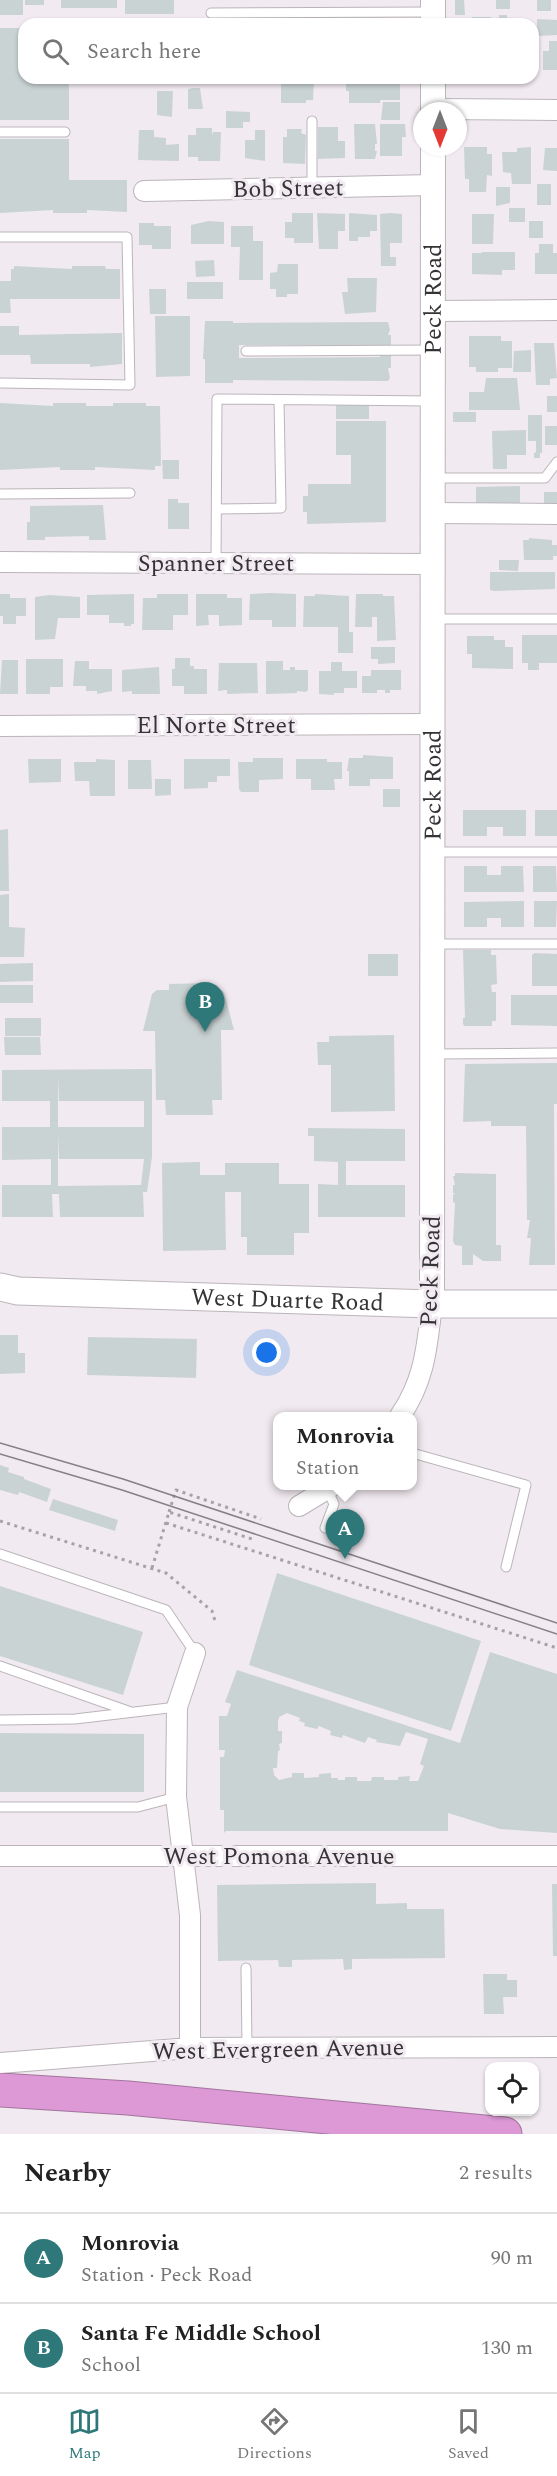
<!DOCTYPE html>
<meta charset="utf-8">
<style>
body{margin:0;font-family:Spectral,serif;background:#f2f2f2;color:#222}
.controls{position:absolute;right:18px;bottom:18px;display:grid;overflow:hidden;border-radius:12px;box-shadow:0 2px 4px #0004}
.controls button{width:54px;height:54px;display:grid;place-items:center;padding:0;border:0;border-bottom:2px solid #e0e0e0;background:#fff;color:#222;font:30px sans-serif}
.compass{position:absolute;left:413px;top:102px;width:54px;height:54px;border-radius:50%;background:#fff;box-shadow:0 2px 4px #0004;rotate:180deg}
.you{position:absolute;left:267px;top:1353px;width:21px;height:21px;margin:-15px;border:4px solid #fff;border-radius:50%;background:#1a73e8;box-shadow:0 0 0 9px #1a73e833}
.badge{display:grid;place-items:center;width:39px;height:39px;border-radius:50%;background:#2e787a;color:#fff;font-size:20px;font-weight:700}
.pin{position:absolute;translate:-50% -50px;filter:drop-shadow(0 2px 3px #0008)}
.pin::after{content:'';position:absolute;top:32px;width:21px;height:18px;background:inherit;clip-path:polygon(0 0,100% 0,50% 100%)}
.popup{position:absolute;left:273px;top:1412px;width:144px;height:78px;box-sizing:border-box;display:grid;place-content:center;border-radius:12px;background:#fff;filter:drop-shadow(0 2px 4px #0005);font-size:20px;white-space:nowrap;color:#767676}
.popup b{font-size:22px;color:#222}
.popup::after{content:'';position:absolute;left:50%;top:100%;margin-left:-12px;border:12px solid transparent;border-top-color:#fff}
.list{margin:0;padding:0;list-style:none}
h2{display:flex;justify-content:space-between;align-items:center;height:78px;margin:0;padding:0 24px;font-size:26px}
h2 small{font-size:20px;font-weight:400;color:#767676}
.list li{display:grid;grid-template-columns:39px 1fr auto;gap:18px;align-items:center;box-sizing:border-box;height:90px;padding:0 24px;border-top:2px solid #e0e0e0}
.list b{display:block;font-size:22px;white-space:nowrap}
.list p{margin:0;font-size:20px;white-space:nowrap;color:#767676}
.list em{font-size:20px;font-style:normal;color:#767676}
.icon{flex:none;width:33px;height:33px;fill:none;stroke:currentColor;stroke-width:2;stroke-linecap:round;stroke-linejoin:round}
.map{position:relative;flex:none;width:557px;height:2134px;overflow:hidden}
.search{position:absolute;background:#fff;box-shadow:0 2px 4px #0004;left:18px;right:18px;top:18px;height:66px;display:flex;align-items:center;gap:15px;box-sizing:border-box;padding:0 21px;border-radius:18px;color:#767676;font-size:22px}
.sheet{height:258px;background:#fff}
nav{display:flex;justify-content:space-around;align-items:center;box-sizing:border-box;height:84px;border-top:2px solid #e0e0e0;background:#fff;font-size:16px;color:#767676}
nav a{display:grid;justify-items:center;gap:3px}
nav .on{color:#2e787a}
.map>svg:first-child{display:block}
.building{fill:#cad3d3;fill-rule:evenodd}
.lines{fill:none;stroke-linecap:round;stroke-linejoin:round}
.service-casing{stroke:#bbb5ba;stroke-width:11}
.minor-casing{stroke:#bbb5ba;stroke-width:22}
.tertiary-casing{stroke:#bbb5ba;stroke-width:26}
.secondary-casing{stroke:#bbb5ba;stroke-width:29}
.motorway-casing{stroke:#a2759e;stroke-width:35}
.path{stroke:#a7a2a6;stroke-width:3;stroke-dasharray:3 4.5;stroke-linecap:butt}
.service{stroke:#fff;stroke-width:9}
.minor{stroke:#fff;stroke-width:20}
.tertiary{stroke:#fff;stroke-width:24}
.secondary{stroke:#fff;stroke-width:27}
.motorway{stroke:#dc99d6;stroke-width:33}
.tram{stroke:#858185;stroke-width:1.5}
.labels{text-anchor:middle;stroke-width:6;stroke-linejoin:round;paint-order:stroke}
.street-label{font-size:24px;fill:#353335;stroke:#f1eaf0}
</style>
<div class="map">
<svg width="557" height="2134" viewBox="0 0 557 2134">
<rect width="100%" height="100%" fill="#f1eaf0"/>
<path class="building" d="M0 0H23V15H0Z
M25 0H44V5H25Z
M61 0H117V8H61Z
M125 0H174V14H125Z
M455 0H464L465 15H455Z
M496 0H510V9H496Z
M537 0H551V11H537Z
M499 15H507V21H511V24H494V21H499Z
M472 17H491V24H472Z
M537 19 557 20V35L537 36Z
M0 28H24V78H69V120H0Z
M549 41H557V70H543V51H549Z
M295 78H310V80H314L313 100H306V103H281V80H295Z
M346 78H390V83H400V100H380V103H349V91H346Z
M193 88H200L203 109H188V89Z
M157 91H173L172 117 157 115Z
M383 102H400V120H381Z
M226 111 250 112V122H243V128H226Z
M354 124H375L377 144H375V151H377L375 159H355Z
M380 124H405L406 137H402V156H380Z
M318 127H338V141H345V158L318 159Z
M196 128H212V135L213 132H221L220 161H198V157H188V135H196Z
M287 129H302L301 133 306 135 305 164 283 163V137H287Z
M139 130H154V137L166 138V145L179 144V161L138 160Z
M255 130H265V161L245 158V140H255Z
M0 139H69V180H127V212L87 210V213H53V210L0 213Z
M464 147H487V154H492V176L487 175 486 192H469V179H465Z
M531 147V184H512L511 173 503 172 502 152H517V148Z
M545 148H557V171L543 170Z
M537 184H551V205H537Z
M496 187H510V203L496 206Z
M509 208H525V222H509Z
M292 213H313V243H294V238H285V222H292Z
M317 213 345 214V231H338V249H319Z
M349 213 377 215V231H370V237H358V241H349Z
M390 213 402 214V243H390V257H396V266H381L380 214Z
M472 214H494L493 244H472Z
M209 221 224 222V244H191V225Z
M529 221H543V238H529Z
M139 223H154V226H171V249H152V245H139Z
M231 226H253V241H263V280H239L240 247H231Z
M539 244H553V253H557V274H535V253H539Z
M482 252H515V270H502V275L472 274V253H482Z
M214 260 215 276 196 277 195 261Z
M278 264H298V294H287V297H276V289H270V273L277 272Z
M14 266 72 269V266H105L106 269H120V299H10L11 313H0V281H11V269H14Z
M347 278H377L376 312 345 314 342 292H348Z
M187 282H223V299H187Z
M149 289H166V314H150Z
M155 316H190V376L156 377Z
M205 321H233V323L388 322 390 330 388 335H391V368H388L390 378 388 381 233 380V383H205V359H203ZM239 345H373L380 346V357L239 358Z
M0 326H19V335L122 333V364L90 367V364H31L30 355H0Z
M469 336H501V341H512V368H498V372H476V367H469Z
M534 343H554L557 378 550 379V385H536Z
M531 350V372H513L514 351Z
M486 378H517L520 410H469V392H484Z
M547 396H557V412H547Z
M0 403 53 406V403H86V406H113V403H146V406H160L161 466H155V470L95 467V470H60V467L0 470Z
M369 404V419H336V405Z
M453 412H476V422H453Z
M528 415H542V453H540V458H534V453L536 452V441H528Z
M336 421H386V522L307 524V512H303V496H308V484H351V455H336Z
M545 426H557V445H545Z
M526 430V455H507V469H493L492 431Z
M162 460H179V479H163Z
M520 486V509H476V487Z
M544 492H557V510H544Z
M168 499H178V503H189V529H168Z
M103 505 106 540H89V536L45 537V540H27V522H30V506Z
M529 538 552 540V545H557V556H553V560H524L523 540H529Z
M499 560H519L518 571 499 570Z
M490 572H555V589L494 591 490 590Z
M271 593 296 594V627H272V620H249L250 594Z
M0 594H10V598H26V616H16V624H3V616H0Z
M134 594V624H131V626H124V623H109V615H87V595Z
M157 594H188V615H173V630H142L143 598H157Z
M196 594H227V598H242V625L219 626V615H208L209 625 196 626Z
M315 594 349 596V632H353V653H338V627H303L304 596H315Z
M356 594H383V596H394L396 640 377 641V617H372V627H355Z
M49 595 80 597V618H58L55 639 35 640V597Z
M522 635H557V663H539V670H528V663H522Z
M467 636H494V640H505V647H513V669L472 668V654H467Z
M371 647H395V663L378 664V659H371Z
M175 658H190V666H194V669H207V694H184V686H172V669H175Z
M26 659H63V687H50V694H26Z
M2 660H18V694H0Z
M75 661H89V669H112V691L97 694V691H86V686H73Z
M266 661H283V670H290V667H295V670H308V690L306 692 297 691V693L266 694Z
M331 662H342V671H357V688H344V693H334V695L319 694V671H331Z
M219 663H257L258 693 227 694V690L218 691Z
M159 667 160 694H132V691L122 692V670Z
M371 670H401V690H390V693H385V690H377V693H362V676H371Z
M363 755 393 757V779H370V786H349V771H347L349 758H363Z
M253 758H283V779L259 780V792H241L239 789 238 762H253Z
M28 759H61V782L29 783Z
M96 759 115 760V796H90L89 781H75L74 762H96Z
M184 759H230V776H217V782H208V788L184 789Z
M296 759H327V762H342V779H334L335 790H311V779H296Z
M128 760H151L152 789H128Z
M155 779H171V795L155 796Z
M383 789H400V807H383Z
M463 810H526V836H503V827H487V836H463Z
M535 810H557V836H535Z
M8 829 9 891H0V830Z
M464 866H487V875H501V866H523L524 892H464Z
M533 866H556L557 892H533Z
M9 894V927L25 928 24 957H0V895Z
M524 901V927H501V918H487V927H464V902Z
M534 901H557L556 927H534Z
M463 950H491V955H496L497 984 491 985 492 992H496V1021H492V1026H464L463 1024V1018H465Z
M534 953 557 954V986H532V955Z
M368 954H398V976H368Z
M33 963V981L0 982V964Z
M207 983V989H220L224 992 234 1030H221L222 1100H212L213 1115H166L165 1100H156L155 1031H143L152 994 157 990H169V984Z
M0 985H33V1003H0Z
M511 995H557V1026L511 1025Z
M5 1018H41V1036H5Z
M394 1035 395 1111 331 1112V1065H318L317 1042H329V1036Z
M4 1037H40L41 1055H5Z
M557 1063V1104H554L555 1265H529L531 1238H527L530 1220H527L526 1126H491V1121L463 1122 465 1064Z
M152 1069V1157L147 1192H143L144 1217H60L59 1194H52L53 1217H2V1185H51V1159L2 1160V1127H50V1101H2V1070ZM58 1075 59 1101H144V1127H58ZM58 1134 59 1159H144L141 1185 58 1186Z
M308 1128 405 1129V1161H346V1185H405V1217H318V1184L338 1185V1162L314 1161V1136H308Z
M200 1162V1175H225V1163H279V1184H309V1233H294V1255H247V1237H241V1192H225L226 1250 163 1251 162 1163Z
M455 1173 496 1174V1245H501V1261H483L473 1254V1265H462V1246L455 1245 453 1241 455 1203 453 1202V1195L455 1193H453V1185H455L453 1176H455Z
M0 1335H18V1353H25V1373L0 1374Z
M88 1337 197 1339 196 1378 87 1375Z
M0 1465 9 1468 8 1472 24 1477V1479L51 1489 47 1502 19 1492 18 1495 0 1490Z
M53 1499 118 1520 115 1531 49 1510Z
M277 1573 481 1641 451 1731 249 1665Z
M0 1586 143 1632 123 1695 0 1656Z
M490 1652 557 1674V1833L500 1829 448 1813V1831H226L224 1833V1810H220V1757H224L225 1750H219V1716H227L231 1704 225 1702 237 1670 460 1743ZM287 1713 300 1718 299 1721 305 1723 304 1726 317 1729 319 1726 331 1731 330 1735 342 1738 343 1735 365 1743 368 1737 377 1740 376 1742 400 1746 406 1732 428 1739 420 1764 424 1766 418 1781H409L410 1776 398 1777V1780H384V1777H372L371 1781H357V1777H345V1780H338V1778H331V1773L319 1774V1777L304 1778V1773H292V1777L279 1780 274 1775 273 1768H277L278 1751 280 1750 279 1744 282 1743V1731H278V1722L279 1717Z
M0 1733 144 1734V1792H0Z
M376 1883V1904L407 1903V1909H444L445 1958 352 1959V1969L344 1970 343 1959 292 1960V1967H279L278 1960 218 1961 217 1885Z
M552 1884H557V1956H553Z
M483 1974H507V1980H517V1997H503L504 2014H484Z"/>
<g class="lines">
<defs>
<path id="service" d="M211 13 433 12
M0 132H65
M312 187V121
M0 237H127L130 385 0 383
M246 351 433 350
M434 478H545L557 462
M0 494 130 493
M217 509 281 508 279 400
M216 564 217 399 432 401
M435 619H557
M435 852H557
M435 944H557
M433 1054 557 1053
M412 1453 526 1485 506 1567
M325 1528 334 1504 327 1489
M0 1554 166 1610 195 1653
M0 1666 131 1712
M0 1720 75 1719 177 1707
M0 1807H138L176 1797
M246 1968 247 2047"/>
<path id="minor" d="M433 109 557 110
M144 191 433 185
M432 311 557 310
M432 513 557 514
M0 562 432 564
M0 726 432 724
M400 1416C425 1380 427 1346 432 1304
M299 1506 332 1486
M0 1856H557
M190 2048V1915L176 1797 177 1707 195 1653
M0 2063 190 2048 557 2047"/>
<g id="tertiary">
<path d="M433 24V0"/>
<path d="M433 111V78"/>
<path id="s1" d="M432 1304 433 147"/>
</g>
<g id="secondary">
<path id="s2" d="M0 1287 18 1291 432 1304H557"/>
</g>
<path id="motorway" d="M0 2090 128 2098 505 2134"/>
</defs>
<use href="#service" class="service-casing"/>
<use href="#minor" class="minor-casing"/>
<use href="#tertiary" class="tertiary-casing"/>
<use href="#secondary" class="secondary-casing"/>
<use href="#motorway" class="motorway-casing"/>
<path class="path" d="M169 1512 176 1490 261 1519
M0 1521 166 1573 212 1611 216 1624
M166 1523 557 1648
M152 1568 169 1512 252 1539"/>
<use href="#service" class="service"/>
<use href="#minor" class="minor"/>
<use href="#tertiary" class="tertiary"/>
<use href="#secondary" class="secondary"/>
<use href="#motorway" class="motorway"/>
<path class="tram" d="M0 1443 123 1479 557 1623
M0 1454 122 1490 557 1634"/>
</g>
<g class="labels">
<g class="street-label">
<text transform="translate(288 188) rotate(-1)" y="8">Bob Street</text>
<text dy="8" stroke="none"><textPath href="#s1" startOffset="1005">Peck Road</textPath></text>
<text x="216" y="571">Spanner Street</text>
<text x="216" y="733">El Norte Street</text>
<text dy="8" stroke="none"><textPath href="#s1" startOffset="519">Peck Road</textPath></text>
<text transform="translate(430 1271) rotate(-88)" y="8">Peck Road</text>
<text dy="8" stroke="none"><textPath href="#s2" startOffset="288">West Duarte Road</textPath></text>
<text x="279" y="1864">West Pomona Avenue</text>
<text transform="translate(278 2049) rotate(-1)" y="8">West Evergreen Avenue</text>
</g>
</g>
</svg>
<div class="controls">
<button><svg class="icon" aria-label="locate" viewBox="0 0 24 24"><circle cx="12" cy="12" r="6"/><path d="M12 2v4M12 18v4M2 12h4M18 12h4"/></svg></button>
</div>
<svg class="compass" viewBox="-18 -18 36 36"><path d="M0-13l5 13h-10z" fill="#e53935"/><path d="M0 13l5-13h-10z" fill="#767676"/></svg>
<div class="you"></div>
<div class="pin badge" style="left:345px;top:1559px">A</div>
<div class="popup"><b>Monrovia</b>Station</div>
<div class="pin badge" style="left:205px;top:1032px">B</div>
<div class="search"><svg class="icon" aria-label="search" viewBox="0 0 24 24"><circle cx="10" cy="10" r="6"/><path d="M15 15l6 6"/></svg>Search here</div>
</div>
<section class="sheet">
<h2>Nearby<small>2 results</small></h2>
<ul class="list">
<li><span class="badge">A</span><div><b>Monrovia</b><p>Station · Peck Road</p></div><em>90 m</em></li>
<li><span class="badge">B</span><div><b>Santa Fe Middle School</b><p>School</p></div><em>130 m</em></li>
</ul>
</section>
<nav>
<a class="on"><svg class="icon" aria-label="map" viewBox="0 0 24 24"><path d="M3 6l6-2 6 2 6-2v14l-6 2-6-2-6 2zM9 4v14M15 6v14"/></svg>Map</a>
<a><svg class="icon" aria-label="directions" viewBox="0 0 24 24"><path d="M12 3l9 9-9 9-9-9zM9 14v-3h6M13 9l2 2-2 2"/></svg>Directions</a>
<a><svg class="icon" aria-label="saved" viewBox="0 0 24 24"><path d="M7 4h10v16l-5-4-5 4z"/></svg>Saved</a>
</nav>
